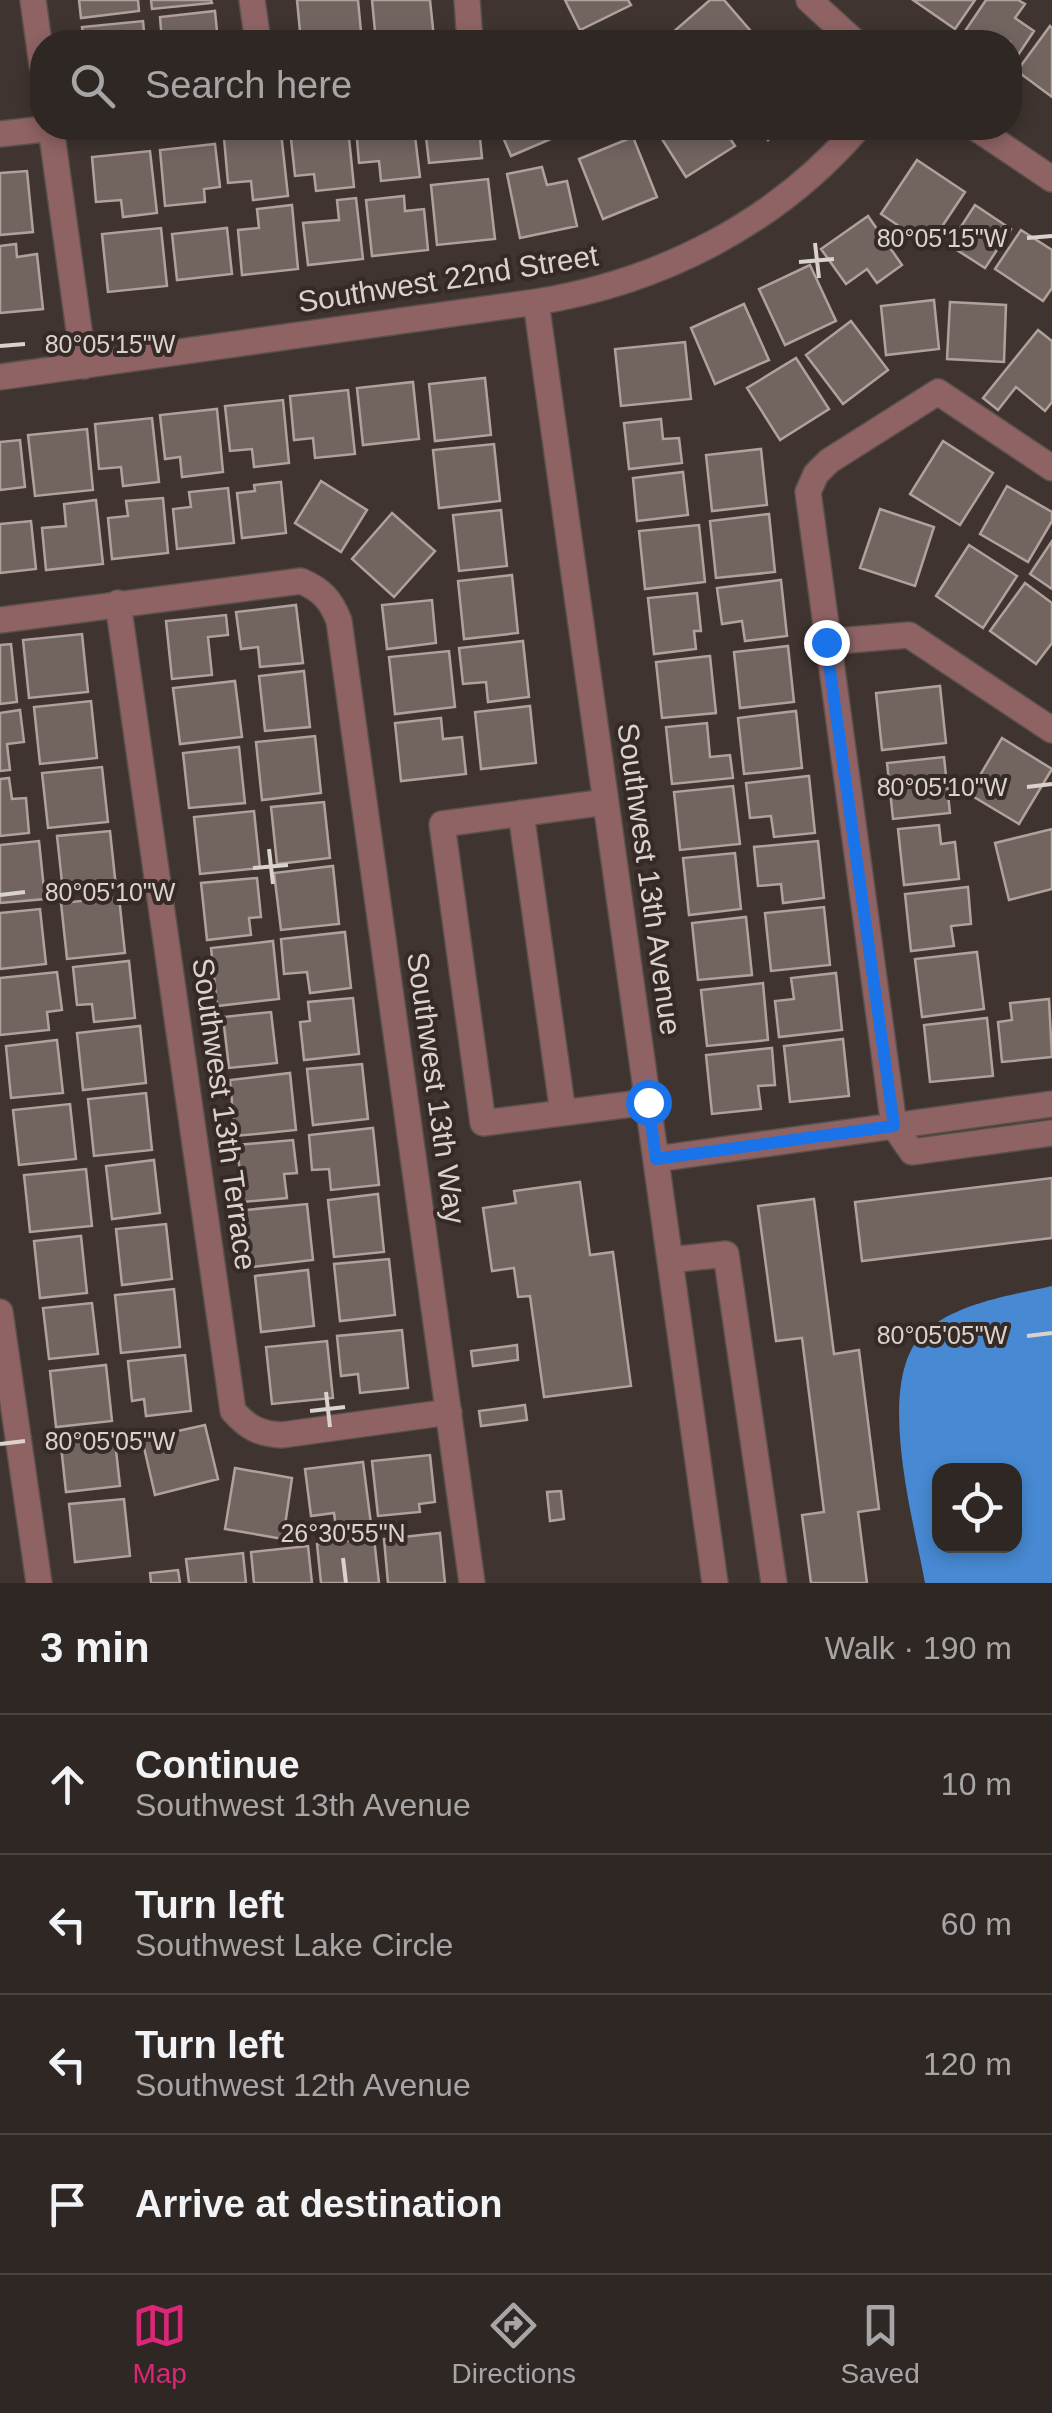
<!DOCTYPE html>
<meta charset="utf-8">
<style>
body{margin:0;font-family:Helvetica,sans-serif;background:#372f2b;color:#f1f3f6}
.controls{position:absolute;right:30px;bottom:30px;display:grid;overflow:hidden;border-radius:20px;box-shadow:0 5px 15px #0003}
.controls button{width:90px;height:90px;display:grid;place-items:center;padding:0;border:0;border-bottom:2px solid #4a4441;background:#2f2723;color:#f1f3f6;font:50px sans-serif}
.stop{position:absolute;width:30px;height:30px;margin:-22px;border:8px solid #1a73e8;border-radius:50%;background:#fff}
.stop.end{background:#1a73e8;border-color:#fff;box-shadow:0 2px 10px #0008}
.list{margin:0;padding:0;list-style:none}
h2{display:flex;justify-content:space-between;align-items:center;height:130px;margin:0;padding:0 40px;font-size:42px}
h2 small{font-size:32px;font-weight:400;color:#a7a5a6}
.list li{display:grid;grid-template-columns:65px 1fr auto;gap:30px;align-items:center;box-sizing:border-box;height:140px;padding:0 40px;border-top:2px solid #4a4441}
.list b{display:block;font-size:38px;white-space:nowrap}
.list p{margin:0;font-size:32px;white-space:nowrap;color:#a7a5a6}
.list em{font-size:32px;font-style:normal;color:#a7a5a6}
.icon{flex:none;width:55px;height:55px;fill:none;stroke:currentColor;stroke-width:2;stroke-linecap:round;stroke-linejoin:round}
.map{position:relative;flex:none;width:1052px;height:1583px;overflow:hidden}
.search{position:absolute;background:#2f2723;box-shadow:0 5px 15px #0003;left:30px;right:30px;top:30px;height:110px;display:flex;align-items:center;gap:25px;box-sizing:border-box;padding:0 35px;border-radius:40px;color:#a7a5a6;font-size:38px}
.sheet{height:690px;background:#2f2723}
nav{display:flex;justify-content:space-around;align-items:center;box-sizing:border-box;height:140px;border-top:2px solid #4a4441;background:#2f2723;font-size:28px;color:#a7a5a6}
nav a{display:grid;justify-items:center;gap:5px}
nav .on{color:#db2777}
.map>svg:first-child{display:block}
.water{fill:#4789d2;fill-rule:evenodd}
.building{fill:#726560;stroke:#b0a19c;stroke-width:2.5}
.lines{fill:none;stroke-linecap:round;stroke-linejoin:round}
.minor-casing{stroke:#5b504c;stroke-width:28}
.minor{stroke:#8f6364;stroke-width:25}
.route{stroke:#1a73e8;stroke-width:12}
.ticks{fill:none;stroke:#dad2cf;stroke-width:4}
.labels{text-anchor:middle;stroke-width:8;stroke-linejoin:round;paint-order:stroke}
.street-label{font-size:30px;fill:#dad2cf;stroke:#352a25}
.ticks-label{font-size:25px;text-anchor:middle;fill:#dad2cf;stroke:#352a25;stroke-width:8;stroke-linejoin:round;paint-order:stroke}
</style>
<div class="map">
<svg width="1052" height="1583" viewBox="0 0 1052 1583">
<rect width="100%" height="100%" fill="#3f342f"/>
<path class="water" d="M1052 1286V1583H925C914 1520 871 1374 928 1329 960 1303 1012 1295 1052 1286ZM940 1470H1014V1546H940Z"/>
<path class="building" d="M79 0H138L139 11 81 18Z
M151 0H211L212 3 152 9Z
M297 0H358L362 42H301Z
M372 0H430L434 38 376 42Z
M565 0H628L631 5 580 30Z
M710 0H724L756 37 750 42H680L672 33Z
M913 0H975L955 29Z
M986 0H1018L1025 4 1015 18 1034 31 1010 67V42H970L961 37Z
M215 11 218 42H162L160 17Z
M143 21 145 42H84L82 27Z
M1050 26 1052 28V97L1017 71Z
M348 128 354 187 316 191 314 174 295 176 290 130Z
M356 128H414L420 177 381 181 379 161 359 163Z
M425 128H479L482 158 429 163Z
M499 128H557L560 135 511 156Z
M655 128H723L735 146 686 177Z
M757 128H782L768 140Z
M281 132 288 196 253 200 251 181 228 183 224 138Z
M633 137 657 197 603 219 579 159Z
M215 144 220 187 204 189 205 202 165 206 160 150Z
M150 151 157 213 123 217 121 200 96 202 92 157Z
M917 160 965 192 929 246 881 214Z
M542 167 547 185 567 181 577 226 520 238 507 174Z
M27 171 33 232 0 235V173Z
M488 179 495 239 437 245 431 185Z
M404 196 405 211 424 209 428 250 372 256 366 200Z
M356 198 363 259 308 265 303 223 339 220 337 200Z
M292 205 298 269 242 275 238 230 259 228 257 209Z
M975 205 1011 229 985 268 949 245Z
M868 216 902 265 877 283 867 269 846 284 821 249Z
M161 228 167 286 108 292 102 234Z
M227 228 232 274 177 280 172 234Z
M1021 230 1052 250V288L1043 301 995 269Z
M16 244 17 257 37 254 43 309 0 313V246Z
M810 265 836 321 785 345 759 289Z
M934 300 939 349 886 355 881 306Z
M950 302 1006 305 1004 362 947 359Z
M744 304 769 360 715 384 691 328Z
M851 321 888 370 843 404 806 355Z
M1038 330 1052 341V402L1045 411 1016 387 998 410 983 398Z
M685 342 691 399 621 406 615 349Z
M796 358 829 409 780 440 747 388Z
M485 378 491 435 435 441 429 384Z
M413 382 419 439 363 445 357 388Z
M348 390 355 454 315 458 313 438 294 440 290 396Z
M283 400 289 463 254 467 252 449 230 451 225 406Z
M217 409 223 472 182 477 180 457 165 459 160 415Z
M152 418 159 482 123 486 121 467 99 469 95 424Z
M661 419 663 439 679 438 682 463 629 469 624 423Z
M87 429 93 490 35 496 28 435Z
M20 440 25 487 0 490V442Z
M943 441 993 473 960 525 910 494Z
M494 444 500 501 439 508 433 450Z
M761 449 767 505 712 511 706 455Z
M683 472 688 515 637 521 633 478Z
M321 481 367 510 341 552 295 523Z
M281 482 286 533 242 538 237 493 255 491 254 485Z
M1007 486 1052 512V521L1028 562 980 534Z
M228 488 234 543 177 549 173 509 191 507 189 492Z
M163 498 168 553 112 559 108 518 128 516 126 501Z
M96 500 103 564 46 570 42 528 66 526 64 504Z
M880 509 934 527 915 586 860 568Z
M501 510 507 566 459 571 453 515Z
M392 513 435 551 394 597 352 559Z
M769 514 775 572 716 578 710 521Z
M31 521 36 569 0 573V524Z
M699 525 705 582 645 589 639 531Z
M1052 541V589L1030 574Z
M969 545 1017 576 983 628 936 596Z
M512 575 518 633 464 639 458 581Z
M781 580 787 636 745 641 742 621 722 624 717 588Z
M1025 583 1052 603V643L1036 664 990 631Z
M697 593 701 631H694L696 649 654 654 648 598Z
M432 600 436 643 387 649 382 605Z
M296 605 303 663 260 667 258 647 241 649 236 612Z
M226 615 228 635 208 637 212 675 172 679 166 621Z
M82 634 88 692 29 698 23 640Z
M523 641 529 697 488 702 486 682 463 684 459 648Z
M11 644 17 702 0 704V645Z
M788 646 794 702 740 708 734 652Z
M449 651 455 707 395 714 389 657Z
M710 656 716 713 662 718 656 662Z
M304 671 310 727 265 731 259 676Z
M235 681 242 737 180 744 173 688Z
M940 686 946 743 882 750 876 693Z
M91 701 97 758 40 764 34 707Z
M530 706 536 763 481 769 475 712Z
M20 710 24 742 7 744 10 770 0 771V713Z
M796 711 802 768 744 774 738 718Z
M441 718 443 739 462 737 466 774 401 781 395 723Z
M707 723 710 757 730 755 733 778 672 784 666 727Z
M315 736 321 793 262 800 256 742Z
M1002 738 1052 769 1019 824 969 794Z
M239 747 245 803 189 808 183 753Z
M944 757 950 813 893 819 887 763Z
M102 767 108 822 48 828 42 773Z
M809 776 815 833 774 837 771 816 750 818 746 783Z
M9 778 12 799 26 798 29 833 0 836V779Z
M733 786 740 844 680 850 674 792Z
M324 802 330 858 277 864 271 807Z
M254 811 260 868 200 874 194 817Z
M939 825 941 844 955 842 959 879 904 885 898 829Z
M1052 829V889L1009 900 995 843Z
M110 831 116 887 63 892 57 836Z
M39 841 45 899 0 903V845Z
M818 841 824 898 783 903 781 884 758 886 754 847Z
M735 853 741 909 689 915 683 858Z
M333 866 339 924 281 930 274 873Z
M257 878 261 917 249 918 251 935 207 940 201 883Z
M968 887 971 924 951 926 954 946 911 951 905 894Z
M119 897 125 953 67 959 61 903Z
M824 907 830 965 771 971 765 913Z
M40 909 46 964 0 969V913Z
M746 917 752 975 698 980 692 923Z
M345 932 351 988 310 993 307 972 284 974 281 939Z
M273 941 279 999 217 1006 211 948Z
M977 952 984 1009 922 1017 915 959Z
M129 961 135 1018 94 1022 92 1004 77 1005 73 967Z
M57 972 62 1010 47 1012 49 1030 0 1035V978Z
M836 973 842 1030 779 1037 775 1001 794 999 791 978Z
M763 983 768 1040 707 1046 701 990Z
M353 998 359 1054 304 1060 300 1022 310 1021 308 1002Z
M1049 999 1052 1057 1002 1062 998 1022 1012 1020 1010 1003Z
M271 1012 277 1063 229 1068 223 1017Z
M987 1018 993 1076 930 1082 924 1025Z
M140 1026 146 1083 83 1090 77 1033Z
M843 1039 849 1096 790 1102 784 1046Z
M57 1040 63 1093 11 1098 6 1046Z
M772 1048 775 1085 758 1086 761 1109 712 1114 706 1055Z
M362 1064 368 1119 313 1125 307 1069Z
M290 1073 296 1130 235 1136 230 1080Z
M146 1093 152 1150 94 1156 88 1099Z
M70 1104 76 1159 19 1165 13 1110Z
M373 1128 379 1185 331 1190 329 1169 312 1170 309 1135Z
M293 1140 297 1173 284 1174 287 1198 243 1202 237 1145Z
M154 1160 160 1213 112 1219 106 1166Z
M86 1169 92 1226 30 1232 24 1175Z
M1052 1178V1238L862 1261 855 1202Z
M580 1182 590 1255 613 1252 631 1386 544 1397 530 1296 518 1297 514 1268 492 1271 483 1208 516 1203 514 1191Z
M378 1194 384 1252 334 1257 328 1200Z
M814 1199 834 1354 859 1350 879 1509 858 1512 867 1583H811L802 1515 824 1512 802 1338 776 1341 758 1206Z
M307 1204 313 1260 251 1267 245 1210Z
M166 1224 172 1279 122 1285 116 1229Z
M81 1236 87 1293 40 1298 34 1241Z
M389 1259 395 1315 340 1321 334 1264Z
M308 1270 314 1326 261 1332 255 1276Z
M174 1289 180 1347 121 1353 115 1295Z
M92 1303 98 1354 49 1359 43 1308Z
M402 1330 408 1388 360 1393 358 1374 341 1376 337 1336Z
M327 1341 333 1398 272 1404 266 1347Z
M517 1345 518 1360 473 1366 471 1351Z
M185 1355 191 1411 146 1416 144 1399 132 1401 128 1361Z
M106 1365 112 1421 56 1427 50 1371Z
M525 1405 527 1420 481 1426 479 1411Z
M205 1425 218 1479 155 1495 142 1439Z
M114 1432 120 1486 66 1492 60 1437Z
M430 1455 435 1502 419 1504 420 1512 378 1516 372 1461Z
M363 1462 371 1524 336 1528 334 1513 311 1516 305 1469Z
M235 1468 292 1478 283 1539 225 1529Z
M561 1491 564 1519 550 1521 547 1492Z
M124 1499 130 1556 75 1562 69 1504Z
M440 1533 445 1583H388L384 1539Z
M374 1538 379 1583H321L317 1544Z
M308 1546 312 1583H254L251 1552Z
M243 1553 246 1583H189L186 1559Z
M178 1570 180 1583H151L150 1573Z"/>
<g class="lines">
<defs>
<path id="minor" d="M33 0 42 65
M252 0 258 42
M467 0 470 42
M809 0 855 42
M51 128 84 366
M976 128 1052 179
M0 134 53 128
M536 302 715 1583
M0 377 536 302C661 282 776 223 858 128
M1052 468 938 392 829 461 816 474 808 492 894 1126 912 1152 1052 1133
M118 603 233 1411C248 1428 260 1434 282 1435L449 1412
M0 620 301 581C322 590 331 600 339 621L472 1583
M826 642 909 635 1052 730
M606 802 442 824 483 1123 648 1102
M521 813 563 1113
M656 1159 1052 1104
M670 1260 726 1254 774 1583
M0 1312 39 1583"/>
</defs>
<use href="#minor" class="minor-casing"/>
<use href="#minor" class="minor"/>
</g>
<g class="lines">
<path class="route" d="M648 1102 656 1159 894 1126 826 642"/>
</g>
<path class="ticks" d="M1027 238 1052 236M815 243 819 278M799 262 834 259M0 346 25 344M1027 787 1052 784M269 849 273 884M253 868 288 865M0 895 25 892M1027 1336 1052 1333M326 1392 330 1427M310 1411 345 1407M0 1444 25 1441M343 1558 346 1583"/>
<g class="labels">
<g class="street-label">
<text transform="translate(448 279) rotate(-9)" y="10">Southwest 22nd Street</text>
<text transform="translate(649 879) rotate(82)" y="10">Southwest 13th Avenue</text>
<text transform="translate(436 1088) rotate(82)" y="10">Southwest 13th Way</text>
<text transform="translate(224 1114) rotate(82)" y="10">Southwest 13th Terrace</text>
</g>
</g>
<g class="ticks-label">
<text x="942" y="247">80°05'15"W</text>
<text x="110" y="353">80°05'15"W</text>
<text x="942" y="796">80°05'10"W</text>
<text x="110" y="901">80°05'10"W</text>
<text x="942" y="1344">80°05'05"W</text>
<text x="110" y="1450">80°05'05"W</text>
<text x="343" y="1542">26°30'55"N</text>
</g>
</svg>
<div class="controls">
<button><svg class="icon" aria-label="locate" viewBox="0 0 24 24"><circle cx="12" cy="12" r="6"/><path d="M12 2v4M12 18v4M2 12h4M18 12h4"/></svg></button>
</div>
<div class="stop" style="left:648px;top:1102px"></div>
<div class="stop end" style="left:826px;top:642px"></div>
<div class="search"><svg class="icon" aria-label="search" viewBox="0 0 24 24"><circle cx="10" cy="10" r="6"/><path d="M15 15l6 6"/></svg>Search here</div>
</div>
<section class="sheet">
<h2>3 min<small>Walk · 190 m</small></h2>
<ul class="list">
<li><svg class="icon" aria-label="ahead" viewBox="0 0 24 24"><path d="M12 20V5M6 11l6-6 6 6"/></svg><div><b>Continue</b><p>Southwest 13th Avenue</p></div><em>10 m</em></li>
<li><svg class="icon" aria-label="left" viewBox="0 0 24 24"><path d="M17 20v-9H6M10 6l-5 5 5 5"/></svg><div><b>Turn left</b><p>Southwest Lake Circle</p></div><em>60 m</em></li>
<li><svg class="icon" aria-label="left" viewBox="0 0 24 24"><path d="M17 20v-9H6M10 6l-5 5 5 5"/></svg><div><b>Turn left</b><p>Southwest 12th Avenue</p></div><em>120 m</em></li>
<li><svg class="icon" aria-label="arrive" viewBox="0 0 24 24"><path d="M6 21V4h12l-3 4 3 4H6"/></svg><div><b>Arrive at destination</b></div></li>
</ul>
</section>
<nav>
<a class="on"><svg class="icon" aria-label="map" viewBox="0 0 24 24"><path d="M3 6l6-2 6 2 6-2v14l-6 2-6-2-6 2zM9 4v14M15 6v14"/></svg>Map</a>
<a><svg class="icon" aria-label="directions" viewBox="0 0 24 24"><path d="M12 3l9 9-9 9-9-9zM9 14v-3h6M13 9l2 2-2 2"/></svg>Directions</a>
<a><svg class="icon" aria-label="saved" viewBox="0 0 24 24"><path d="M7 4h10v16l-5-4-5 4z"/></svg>Saved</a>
</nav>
